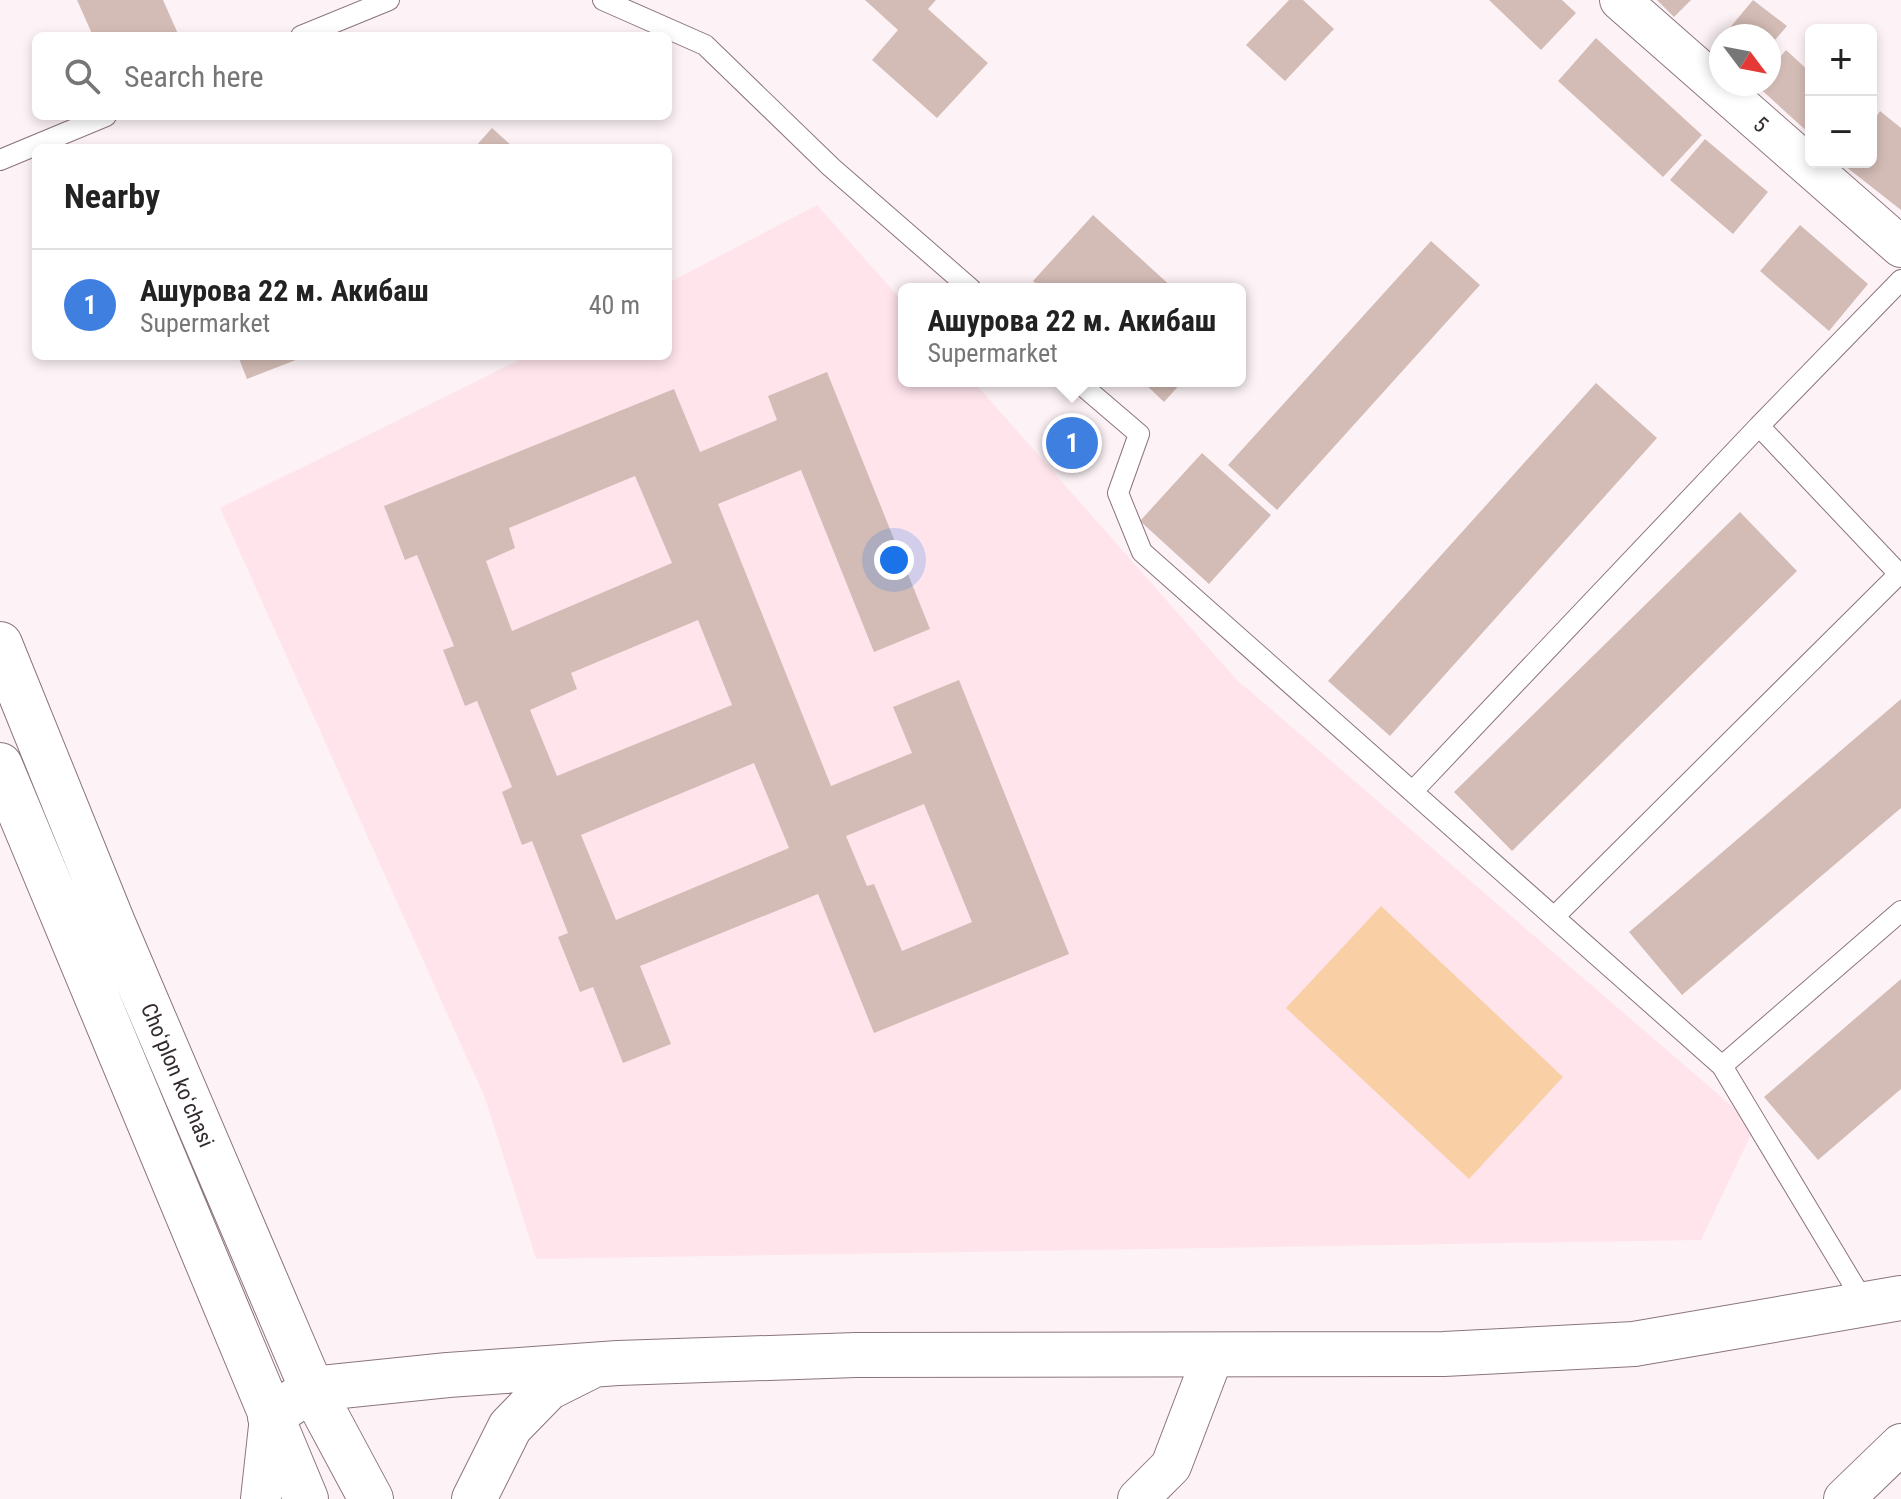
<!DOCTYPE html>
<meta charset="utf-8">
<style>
body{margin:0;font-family:"Roboto Condensed",sans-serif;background:#f2f2f2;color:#222}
.controls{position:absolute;right:24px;top:24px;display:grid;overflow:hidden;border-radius:12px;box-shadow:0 4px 12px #0003}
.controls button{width:72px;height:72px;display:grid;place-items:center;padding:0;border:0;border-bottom:2px solid #e0e0e0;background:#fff;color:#222;font:40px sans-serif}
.compass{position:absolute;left:1709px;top:24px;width:72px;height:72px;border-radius:50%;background:#fff;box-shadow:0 4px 12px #0003;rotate:122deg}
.you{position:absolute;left:894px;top:560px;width:28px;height:28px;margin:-20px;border:6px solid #fff;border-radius:50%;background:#1a73e8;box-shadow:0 0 0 12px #1a73e833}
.badge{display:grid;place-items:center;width:52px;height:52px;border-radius:50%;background:#326f5b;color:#fff;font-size:26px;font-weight:700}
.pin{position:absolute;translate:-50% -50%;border:4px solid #fff;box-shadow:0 2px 8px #0006}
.popup{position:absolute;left:898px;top:283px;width:348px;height:104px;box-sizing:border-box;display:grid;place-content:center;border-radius:12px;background:#fff;filter:drop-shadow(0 2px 6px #0005);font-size:26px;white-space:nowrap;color:#767676}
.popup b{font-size:30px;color:#222}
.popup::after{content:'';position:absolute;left:50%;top:100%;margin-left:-16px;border:16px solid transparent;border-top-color:#fff}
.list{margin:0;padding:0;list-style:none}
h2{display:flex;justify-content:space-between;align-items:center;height:104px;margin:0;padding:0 32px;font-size:34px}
h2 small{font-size:26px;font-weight:400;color:#767676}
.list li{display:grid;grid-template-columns:52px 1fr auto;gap:24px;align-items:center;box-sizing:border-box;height:112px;padding:0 32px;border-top:2px solid #e0e0e0}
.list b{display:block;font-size:30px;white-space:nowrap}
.list p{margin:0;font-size:26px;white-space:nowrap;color:#767676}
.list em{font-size:26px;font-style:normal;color:#767676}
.icon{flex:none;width:44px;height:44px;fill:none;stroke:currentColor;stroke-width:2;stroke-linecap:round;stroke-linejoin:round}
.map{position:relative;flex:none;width:1901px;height:1499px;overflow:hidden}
.search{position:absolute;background:#fff;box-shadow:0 4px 12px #0003;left:32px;top:32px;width:640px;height:88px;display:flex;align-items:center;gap:20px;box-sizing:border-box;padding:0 28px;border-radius:12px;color:#767676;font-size:30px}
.panel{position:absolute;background:#fff;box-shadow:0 4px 12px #0003;left:32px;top:144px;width:640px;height:216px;border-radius:12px}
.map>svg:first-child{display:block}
.built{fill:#ffe4ec}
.green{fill:#f9cfa6}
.building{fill:#d4bcb6;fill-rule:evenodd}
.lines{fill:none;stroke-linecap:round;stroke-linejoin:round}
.service-casing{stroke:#8b757c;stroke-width:22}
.minor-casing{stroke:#8b757c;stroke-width:42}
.secondary-casing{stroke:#8b757c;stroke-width:46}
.service{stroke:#fff;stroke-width:20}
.minor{stroke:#fff;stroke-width:40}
.secondary{stroke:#fff;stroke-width:44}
.labels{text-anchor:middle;stroke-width:8;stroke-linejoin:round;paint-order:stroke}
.street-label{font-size:22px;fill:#342b2e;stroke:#fff}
</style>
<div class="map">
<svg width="1901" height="1499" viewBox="0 0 1901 1499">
<rect width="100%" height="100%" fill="#fdf3f6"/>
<path class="built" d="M817 205 904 303V381H973L1236 679 1755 1126 1701 1240 536 1259 485 1098 220 508 527 356H668V283Z"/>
<path class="green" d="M1381 906 1563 1077 1469 1179 1286 1008Z"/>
<path class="building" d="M77 0H163L179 36H93Z
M865 0H936L928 9 988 63 937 118 872 60 898 30Z
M1289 0H1303L1334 29 1285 81 1246 45Z
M1489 0H1562L1576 13 1541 50Z
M1657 0H1691L1674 17Z
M1753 0 1787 26 1769 47V36H1723Z
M1596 38 1702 135 1663 177 1558 81Z
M1786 50 1811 73V135L1755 84H1769V70Z
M1880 111 1901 128V210L1845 166 1848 162H1871V125Z
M492 128 514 148H474Z
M1705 139 1768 192 1733 234 1670 180Z
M1093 215 1174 289H1042L1033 281Z
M1800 225 1868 284 1829 331 1760 271Z
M1431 241 1480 285 1277 510 1228 465Z
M238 356H306L247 379Z
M827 372 930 629 874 652 801 470 718 504 831 786 912 753 893 707 959 680 1069 954 874 1033 818 894 640 966 671 1044 623 1063 593 987 580 992 558 937 568 933 532 841 522 845 502 792 512 787 477 701 465 706 443 650 454 646 417 555 405 560 384 506 674 389 700 452 777 420 768 396ZM635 476 672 563 512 631 486 561 515 548 509 528ZM698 620 732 705 557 776 530 710 577 689 571 673ZM754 763 789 848 616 920 581 835ZM924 804 972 922 902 951 874 884 867 886 846 836Z
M1142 381H1183L1164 402Z
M1596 383 1657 438 1390 736 1328 681Z
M1202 453 1271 515 1209 584 1140 521Z
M1740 512 1797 571 1512 851 1454 792Z
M1901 699V808L1682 995 1629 932Z
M1901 979V1089L1818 1160 1764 1097Z"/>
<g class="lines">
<defs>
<path id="service" d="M603 0 705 45 831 167 971 289
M301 36 389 0
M0 160 106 116
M1077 381 1139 434 1118 493 1142 552 1722 1066 1865 1304
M1759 426 1901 280
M1413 791 1759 426 1901 576
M1554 917 1899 574
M1722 1066 1901 911"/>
<g id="minor">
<path id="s1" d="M1620 0 1901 247"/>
<path d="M261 1499 270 1417"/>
<path d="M1138 1499 1171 1466 1213 1356"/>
<path d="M1844 1499 1901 1444"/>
</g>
<path id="secondary" d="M0 644 113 923 312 1389 371 1499
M0 765 306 1499
M270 1417 312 1389 448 1375 618 1363 856 1355 1444 1354 1634 1344 1901 1298
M474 1499 510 1427 548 1388 590 1367"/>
</defs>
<use href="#service" class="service-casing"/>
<use href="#minor" class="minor-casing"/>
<use href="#secondary" class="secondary-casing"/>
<use href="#service" class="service"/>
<use href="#minor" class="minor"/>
<use href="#secondary" class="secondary"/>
</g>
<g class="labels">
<g class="street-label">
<text dy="8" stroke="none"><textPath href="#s1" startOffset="188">5</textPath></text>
<text transform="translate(178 1075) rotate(67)" y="8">Choʻplon koʻchasi</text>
</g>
</g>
</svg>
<div class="controls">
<button>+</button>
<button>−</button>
</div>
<svg class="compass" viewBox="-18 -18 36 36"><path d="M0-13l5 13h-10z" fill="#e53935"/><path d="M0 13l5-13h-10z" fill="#767676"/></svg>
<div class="you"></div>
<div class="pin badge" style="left:1072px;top:443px;background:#3f7fe0">1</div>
<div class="popup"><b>Ашурова 22 м. Акибаш</b>Supermarket</div>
<div class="search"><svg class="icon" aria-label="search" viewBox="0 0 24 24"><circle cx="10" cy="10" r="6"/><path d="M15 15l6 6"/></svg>Search here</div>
<section class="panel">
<h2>Nearby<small></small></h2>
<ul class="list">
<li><span class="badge" style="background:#3f7fe0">1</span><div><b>Ашурова 22 м. Акибаш</b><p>Supermarket</p></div><em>40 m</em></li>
</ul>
</section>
</div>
